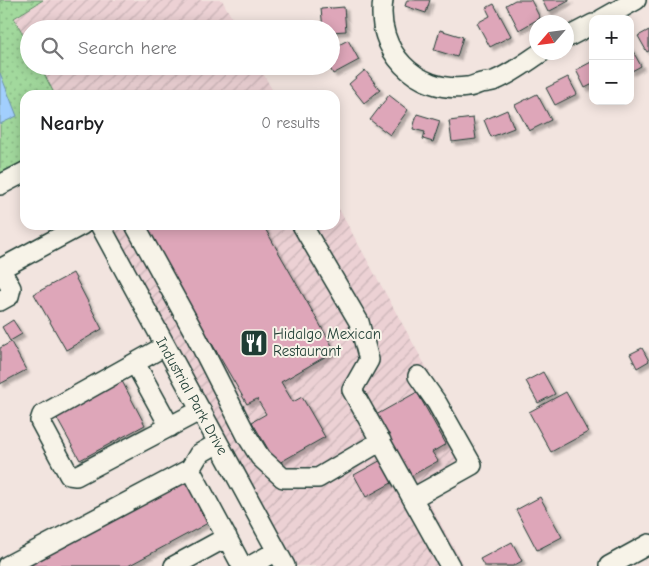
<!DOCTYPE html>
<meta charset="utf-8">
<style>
body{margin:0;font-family:"Comic Neue",sans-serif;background:#f6f6f6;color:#202124}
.controls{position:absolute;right:15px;top:15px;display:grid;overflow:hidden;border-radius:10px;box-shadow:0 2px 12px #0003}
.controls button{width:45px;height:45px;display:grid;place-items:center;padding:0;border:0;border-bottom:1px solid #e0e0e0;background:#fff;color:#202124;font:25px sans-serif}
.compass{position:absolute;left:529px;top:15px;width:45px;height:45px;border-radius:50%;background:#fff;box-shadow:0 2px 12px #0003;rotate:242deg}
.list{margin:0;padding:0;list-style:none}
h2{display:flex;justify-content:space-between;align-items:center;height:65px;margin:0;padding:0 20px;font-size:21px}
h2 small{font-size:16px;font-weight:400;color:#757577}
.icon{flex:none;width:28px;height:28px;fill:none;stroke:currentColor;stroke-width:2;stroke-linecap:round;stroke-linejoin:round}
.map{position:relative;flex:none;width:649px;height:566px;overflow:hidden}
.search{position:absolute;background:#fff;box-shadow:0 2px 12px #0003;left:20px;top:20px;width:320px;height:55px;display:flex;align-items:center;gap:12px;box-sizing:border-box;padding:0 18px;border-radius:28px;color:#757577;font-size:19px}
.panel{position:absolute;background:#fff;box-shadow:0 2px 12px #0003;left:20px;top:90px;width:320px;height:140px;border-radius:15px}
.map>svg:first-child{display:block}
.industrial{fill:url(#industrial-furrows)}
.grass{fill:url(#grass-dots);stroke:#608b68}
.water{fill:#a2cffd;stroke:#6e95ad}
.building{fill:#dea6b9;stroke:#1f3d34;filter:url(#shadow)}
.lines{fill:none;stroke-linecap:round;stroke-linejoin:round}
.minor-casing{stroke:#1f3d34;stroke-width:22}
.minor{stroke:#f7f3e8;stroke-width:19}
.labels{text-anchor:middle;stroke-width:4;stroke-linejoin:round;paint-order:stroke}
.poi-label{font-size:15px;fill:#1f3d34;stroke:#f7f3e8;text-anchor:start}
.street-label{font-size:15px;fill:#1f3d34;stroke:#f7f3e8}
</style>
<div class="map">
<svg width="649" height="566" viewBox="0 0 649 566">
<defs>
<pattern id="industrial-furrows" width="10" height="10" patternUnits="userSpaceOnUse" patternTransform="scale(1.25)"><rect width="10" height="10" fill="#ecd1d4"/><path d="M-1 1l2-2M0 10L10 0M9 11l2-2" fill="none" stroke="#cab4b7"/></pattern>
<pattern id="grass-dots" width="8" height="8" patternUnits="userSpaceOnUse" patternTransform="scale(1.25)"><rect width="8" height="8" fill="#a2d99d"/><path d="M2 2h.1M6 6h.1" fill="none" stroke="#8bbb88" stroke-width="1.8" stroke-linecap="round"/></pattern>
<filter id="shadow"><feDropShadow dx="3.5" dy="3.5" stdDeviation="1" flood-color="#0004"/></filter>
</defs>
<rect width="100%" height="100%" fill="#f2e4df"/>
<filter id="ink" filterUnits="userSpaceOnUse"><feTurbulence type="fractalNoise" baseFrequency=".02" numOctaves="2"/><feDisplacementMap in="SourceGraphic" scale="10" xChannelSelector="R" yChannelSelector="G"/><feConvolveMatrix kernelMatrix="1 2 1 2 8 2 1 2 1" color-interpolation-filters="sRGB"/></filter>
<g filter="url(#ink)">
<path class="industrial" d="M43 0H222L238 29H29V66H259L275 95H36L0 26Z
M335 202 482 468 427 499 464 566H296L107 225H335Z"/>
<path class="grass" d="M0 0H43L14 18 29 45V66H40L55 95H25V160L0 173Z"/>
<path class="water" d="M0 73 17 116 0 124Z"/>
<path class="building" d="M407 0H430L426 13 405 6Z
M515 0H531L540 18 519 30 506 5Z
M542 0H569V1L548 12Z
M494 4 511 36 490 47 477 23 490 16 486 8Z
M344 7 346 31 331 32V29H323L321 9Z
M440 30 463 37 457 57 434 50Z
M649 30V51L647 52 638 36Z
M348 40 359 60 333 74 329 66H331V49Z
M630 46 641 66 630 72Z
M593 61V84L585 88 576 70Z
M365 70 380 90 364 103 349 84Z
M568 77 577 94 555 105 546 88Z
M537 94 551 120 529 131 515 105Z
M389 95 408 110 390 135 370 120Z
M507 110 514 128 491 137 484 120Z
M417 114 440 121 433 142 423 139 425 132 413 129Z
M473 118 476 139 452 142 449 121Z
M143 225H263L335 351 281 382 293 402 302 397 325 437 277 464 252 422 266 414 257 399 247 404Z
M73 273 102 329 66 350 34 294Z
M13 320 22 334 10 341 2 327Z
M11 342 26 370 0 384V348Z
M642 348 649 361 637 368 630 354Z
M543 372 555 394 538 403 526 381Z
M122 381 145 425 80 460 56 417Z
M417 392 446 444 432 452 438 461 409 477 376 415Z
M566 392 588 432 551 452 529 412Z
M385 458 397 480 366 497 354 475Z
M185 480 208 523 128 566H27Z
M540 497 562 537 537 550 516 510Z
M512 542 522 561 513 566H484L480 559Z"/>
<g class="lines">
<defs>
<path id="minor" d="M383 0C375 50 416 94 467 87 472 87 476 84 481 83 486 82 492 82 496 80 511 74 528 61 542 52
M602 19 636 0
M566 38 593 24
M0 185 25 172
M100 225 285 566
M135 225 195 334 247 436 260 457 283 478H318L381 441
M302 225 359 322 369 360 352 390 450 566
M0 268 11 288 9 296 0 301
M0 269 82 225
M165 346 42 415 40 421 69 475 76 476 201 410
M135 363 170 427
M190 469 242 566
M413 498 472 465 437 403 418 376
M7 566 190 469 199 454 218 443
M174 566 227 537
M250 566 277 551
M609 566 649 544"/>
</defs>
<use href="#minor" class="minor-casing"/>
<use href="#minor" class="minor"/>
</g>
</g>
<defs>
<symbol id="restaurant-square" viewBox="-11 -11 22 22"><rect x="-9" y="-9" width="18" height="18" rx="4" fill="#1f3d34" stroke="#f7f3e8"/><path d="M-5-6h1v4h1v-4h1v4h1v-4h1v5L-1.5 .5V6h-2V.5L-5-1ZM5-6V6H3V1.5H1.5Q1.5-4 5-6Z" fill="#fff"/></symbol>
</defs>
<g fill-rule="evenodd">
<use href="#restaurant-square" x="238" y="327" width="32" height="32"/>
</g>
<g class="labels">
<g class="poi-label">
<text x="273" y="339">Hidalgo Mexican<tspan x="273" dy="17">Restaurant</tspan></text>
</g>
<g class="street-label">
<text transform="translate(192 396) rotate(61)" y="5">Industrial Park Drive</text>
</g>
</g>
</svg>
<div class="controls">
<button>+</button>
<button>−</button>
</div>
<svg class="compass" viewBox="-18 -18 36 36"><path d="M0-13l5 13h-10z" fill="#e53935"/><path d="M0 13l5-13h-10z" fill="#757577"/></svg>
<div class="search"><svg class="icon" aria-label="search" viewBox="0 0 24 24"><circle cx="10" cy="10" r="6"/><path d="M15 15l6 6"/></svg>Search here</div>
<section class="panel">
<h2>Nearby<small>0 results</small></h2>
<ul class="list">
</ul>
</section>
</div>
